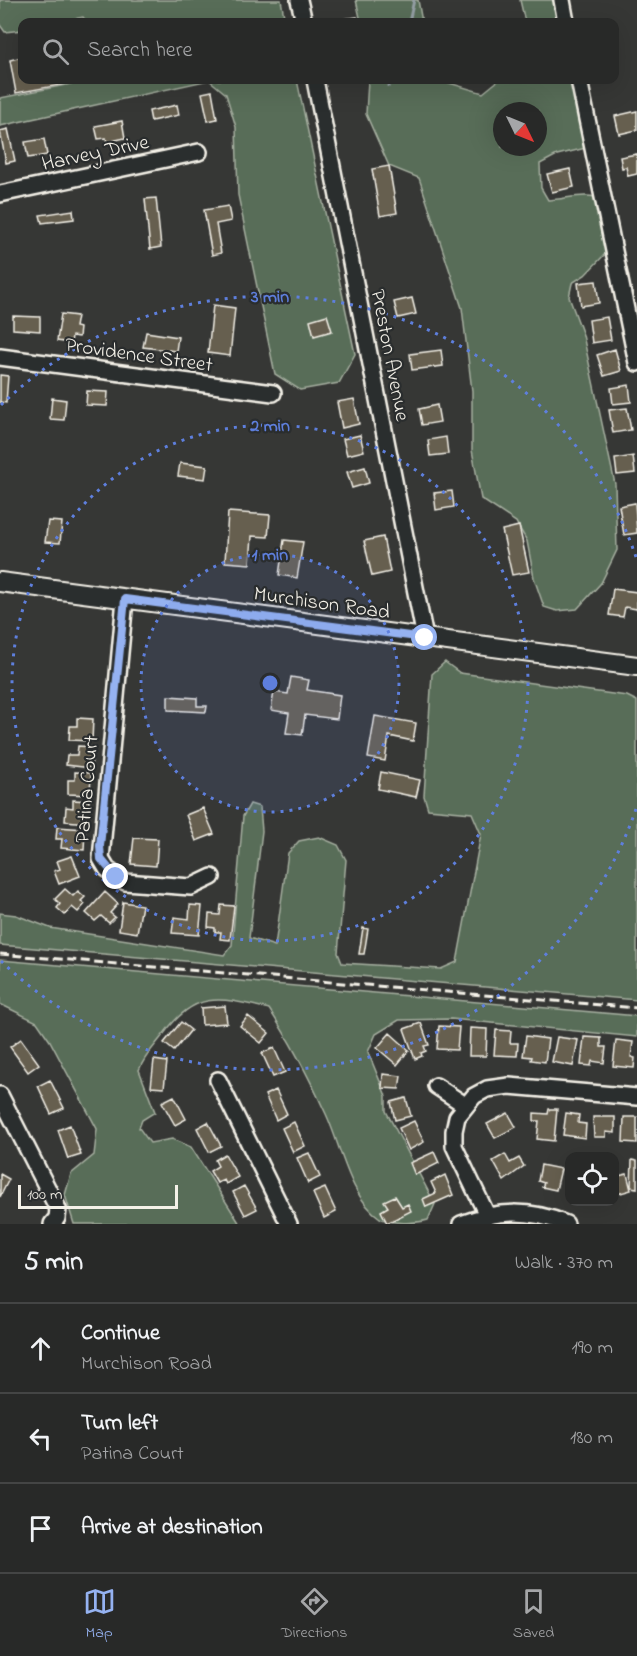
<!DOCTYPE html>
<meta charset="utf-8">
<style>
body{margin:0;font-family:"Indie Flower",sans-serif;background:#303130;color:#f1f3f6}
.controls{position:absolute;right:18px;bottom:18px;display:grid;overflow:hidden;border-radius:12px;box-shadow:0 6px 24px #0002}
.controls button{width:54px;height:54px;display:grid;place-items:center;padding:0;border:0;border-bottom:2px solid #444545;background:#282928;color:#f1f3f6;font:30px sans-serif}
.compass{position:absolute;left:493px;top:102px;width:54px;height:54px;border-radius:50%;background:#282928;box-shadow:0 6px 24px #0002;rotate:133deg}
.scale{position:absolute;left:18px;bottom:15px;width:160px;box-sizing:border-box;padding-left:6px;border:3px solid #f4f1e8;border-top:0;font-size:16px;line-height:21px;white-space:nowrap;color:#f4f1e8;-webkit-text-stroke:4px #2a2d2e;paint-order:stroke}
.stop{position:absolute;width:18px;height:18px;margin:-14px;border:4px solid #95b2f1;border-radius:50%;background:#fff}
.stop.end{background:#95b2f1;border-color:#fff;box-shadow:0 2px 6px #0008}
.list{margin:0;padding:0;list-style:none}
h2{display:flex;justify-content:space-between;align-items:center;height:78px;margin:0;padding:0 24px;font-size:26px}
h2 small{font-size:20px;font-weight:400;color:#a5a6a8}
.list li{display:grid;grid-template-columns:39px 1fr auto;gap:18px;align-items:center;box-sizing:border-box;height:90px;padding:0 24px;border-top:2px solid #444545}
.list b{display:block;font-size:22px;white-space:nowrap}
.list p{margin:0;font-size:20px;white-space:nowrap;color:#a5a6a8}
.list em{font-size:20px;font-style:normal;color:#a5a6a8}
.icon{flex:none;width:33px;height:33px;fill:none;stroke:currentColor;stroke-width:2;stroke-linecap:round;stroke-linejoin:round}
.map{position:relative;flex:none;width:637px;height:1224px;overflow:hidden}
.search{position:absolute;background:#282928;box-shadow:0 6px 24px #0002;left:18px;right:18px;top:18px;height:66px;display:flex;align-items:center;gap:15px;box-sizing:border-box;padding:0 21px;border-radius:12px;color:#a5a6a8;font-size:22px}
.sheet{height:348px;background:#282928}
nav{display:flex;justify-content:space-around;align-items:center;box-sizing:border-box;height:84px;border-top:2px solid #444545;background:#282928;font-size:16px;color:#a5a6a8}
nav a{display:grid;justify-items:center;gap:3px}
nav .on{color:#95b2f1}
.map>svg:first-child{display:block}
.green{fill:#586d59;stroke:#a6afa0;stroke-width:1.5;fill-rule:evenodd}
.lines{fill:none;stroke-linecap:round;stroke-linejoin:round}
.stream{stroke:#949ea4;stroke-width:3}
.building{fill:#665e4f;stroke:#f4f1e8;stroke-width:1.5}
.minor-casing{stroke:#f4f1e8;stroke-width:20}
.major-casing{stroke:#f4f1e8;stroke-width:22}
.minor{stroke:#2a2d2e;stroke-width:15}
.major{stroke:#2a2d2e;stroke-width:18}
.rail{stroke:#f4f1e8;stroke-width:3;stroke-dasharray:9 4.5;stroke-linecap:butt}
.route{stroke:#95b2f1;stroke-width:8}
.ring{fill:none;stroke:#5e7fdd;stroke-width:3;stroke-dasharray:3 6}
.labels{text-anchor:middle;stroke-width:4.5;stroke-linejoin:round;paint-order:stroke}
.street-label{font-size:21px;fill:#f4f1e8;stroke:#2a2d2e}
.centre{fill:#5e7fdd;stroke:#2a2d2e;stroke-width:3}
.ring-label{font-size:18px;text-anchor:middle;font-weight:bold;fill:#5e7fdd;stroke:#2a2d2e;stroke-width:4.5;stroke-linejoin:round;paint-order:stroke}
</style>
<div class="map">
<svg width="637" height="1224" viewBox="0 0 637 1224">
<rect width="100%" height="100%" fill="#363735"/>
<filter id="ink" filterUnits="userSpaceOnUse"><feTurbulence type="fractalNoise" baseFrequency=".0167" numOctaves="2"/><feDisplacementMap in="SourceGraphic" scale="12" xChannelSelector="R" yChannelSelector="G"/><feConvolveMatrix kernelMatrix="1 2 1 2 8 2 1 2 1" color-interpolation-filters="sRGB"/></filter>
<g filter="url(#ink)">
<path class="green" d="M0 0H281L285 22H87L83 17 60 22H22V30L5 32 0 25Z
M356 0H418L422 22H361Z
M520 0H554L559 22H525Z
M91 80H297L355 354 339 383 300 390 275 374 238 195 236 127 226 94 209 80 0 126V98Z
M368 80H439L483 93 499 80H571L586 148 557 155 540 164 541 188 548 200C564 200 580 193 595 197L606 253 585 275 572 283 569 297 583 335 615 484 617 550 601 583 577 609 557 611 544 607 534 578 527 541 516 522 481 499 472 450V391L462 308 419 178 389 166 366 114ZM502 111H538V147H502Z
M445 662 460 673 627 696 637 701V1000L0 945V913L16 915 50 928 224 955 232 945 243 816 250 804 260 807 262 831 249 938 275 946 288 853 299 841 319 837 338 845 346 860 338 953 342 963 441 969 457 962 481 834 472 813 428 809 424 796 432 674Z
M0 960 637 1016V1037L451 1019 399 1020 376 1034 368 1052 386 1096V1111L435 1204 428 1220C414 1224 393 1224 380 1218 349 1197 341 1146 326 1114 309 1077 291 1042 269 1009 219 997 196 990 163 1035 154 1047 145 1055 139 1070L155 1112 142 1120 139 1128 150 1143 172 1139 191 1147 240 1224H74L65 1195 71 1174 94 1155 97 1129 50 1041 37 1022 0 1004Z"/>
<g class="lines">
<path class="stream" d="M409 22 414 0
M389 86 392 80"/>
</g>
<path class="building" d="M357 17 358 22H326V21Z
M22 57V80H87L16 93 10 60Z
M212 91 217 119 208 121 202 93Z
M177 105 179 115 151 121 149 111Z
M637 111V130L619 134 615 116Z
M122 121 125 138 107 142 106 138 98 139 95 126Z
M8 129 15 161 6 163 0 131Z
M44 139 47 155 28 158 25 142Z
M637 154V174L628 176 626 167 622 168 620 157Z
M389 166 397 213 380 216 372 169Z
M570 169 574 187 552 192 547 174Z
M156 198 161 247 150 249 145 199Z
M228 206 231 221 216 224 221 253 212 255 204 210Z
M73 210 74 219 42 223 40 215Z
M596 281 599 303 581 306 578 283Z
M412 298 416 314 398 318 394 302Z
M213 305 235 308 230 356 208 353Z
M61 314 77 316 75 327 80 328 79 337 72 336 71 343 57 341Z
M327 315 332 331 314 336 310 320Z
M13 316 40 317V331L13 329Z
M607 317 611 340 592 343 589 320Z
M146 332 178 337 176 351 143 347Z
M615 349 621 371 604 376 597 355Z
M441 350 443 366 412 370 410 354Z
M0 375 8 376 6 403 0 402Z
M629 385 631 402 613 404 611 388Z
M87 391 108 392 107 406 86 405Z
M52 398 66 400 64 420 50 419Z
M354 399 359 424 342 428 337 402Z
M437 405 440 422 422 425 419 409Z
M627 408 631 430 613 433 609 410Z
M360 435 364 451 347 455 343 439Z
M446 437 448 454 430 456 428 440Z
M633 456 635 473 617 475 615 459Z
M180 463 207 466 205 479 178 476Z
M365 467 369 483 352 488 347 472Z
M452 491 454 507 436 510 434 493Z
M635 503 637 533 624 535 619 506Z
M228 512 270 515 268 537 252 536 250 564 225 562Z
M48 521 62 522 60 543 45 542Z
M519 526 529 572 512 575 502 530Z
M383 537 390 572 372 576 364 541Z
M284 540 303 542 297 578 279 575Z
M613 589 637 592V609L625 607 623 617 609 615Z
M291 677 309 680 307 690 340 695 337 719 305 715 302 735 286 733 289 713 271 710 274 692 288 694Z
M168 696 197 698V706H207L206 712 168 710Z
M375 716 416 723 413 741 389 736 385 761 368 758Z
M77 718 93 719 92 741 69 740 70 726H77Z
M78 746 93 747 91 768 66 765 67 755H77Z
M75 772 91 773 90 795 68 794V780H75Z
M381 772 420 780 416 797 378 789Z
M73 800 89 801 88 823 65 821 66 807 73 808Z
M203 808 214 834 196 841 186 815Z
M57 827 85 829 84 850 61 848 62 839H56Z
M134 838 158 839 156 866 131 864Z
M72 856 80 876 59 884 54 871 60 869 57 861Z
M65 889 73 896 78 891 85 897 81 901 85 904 78 912 72 907 65 915 57 908 60 904 55 899Z
M105 892 118 904 110 913 115 917 109 923 101 916 95 921 86 913Z
M123 902 142 905 137 933 119 930Z
M190 905 202 906 199 935 172 933 174 917 189 919Z
M221 905 234 906 230 940 220 939 221 932H215V928L208 927 209 914 220 915Z
M363 928 368 929 364 954H359Z
M225 1006 227 1023 202 1025 201 1008Z
M248 1016 269 1033 261 1043 240 1026Z
M181 1022 191 1030 174 1051 164 1043Z
M421 1023 429 1045 424 1046 426 1051 421 1053 422 1056 415 1059 404 1029Z
M439 1026 459 1027 457 1050 437 1049Z
M470 1028 487 1029 486 1056H469Z
M496 1030 511 1031 510 1043H518L517 1056 494 1055Z
M390 1033 409 1050 397 1065 377 1048Z
M526 1036 548 1039 545 1062 531 1060 532 1057 523 1056Z
M557 1037 578 1040 573 1066 552 1062Z
M584 1037 601 1038V1047H606L604 1063 592 1061 591 1066 581 1065Z
M21 1039 39 1064 28 1072 10 1047Z
M616 1040 633 1042 631 1057 635 1058 634 1068 613 1066Z
M274 1048 285 1072 273 1077 262 1053Z
M154 1060 167 1062 164 1088 151 1087Z
M383 1074 401 1076 399 1089 382 1088Z
M50 1080 64 1108 51 1114 38 1086Z
M276 1090 287 1114 276 1120 265 1095Z
M174 1096 186 1119 175 1125 162 1102Z
M406 1098 411 1116 395 1120 391 1102Z
M549 1109H557L554 1141 537 1139 539 1121H534V1113L548 1114Z
M508 1113 516 1127 495 1138 487 1124Z
M566 1113 579 1115 578 1123 586 1124 585 1138 563 1135Z
M593 1117H615V1133L606 1132V1137H594Z
M624 1117H637V1143L623 1142Z
M414 1121 424 1142 409 1150 399 1128Z
M208 1122 221 1146 209 1152 197 1128Z
M294 1122 305 1146 293 1152 282 1128Z
M70 1125 81 1155 68 1159 58 1130Z
M434 1152 439 1163 415 1175 410 1163Z
M309 1153 320 1177 308 1183 297 1158Z
M225 1154 238 1177 226 1184 224 1180 217 1183 210 1171 218 1166 215 1160Z
M505 1154 510 1163 519 1158 524 1166 504 1181 493 1161Z
M632 1160 637 1161V1188L631 1187Z
M541 1165 561 1169 556 1190 542 1187 544 1183 538 1181Z
M0 1174 9 1179 0 1197Z
M627 1174 631 1190 614 1195V1177Z
M445 1175 453 1195 426 1207 423 1199 436 1193 431 1182Z
M244 1186 257 1209 245 1215 233 1192Z
M325 1188 336 1212 324 1218 313 1193Z
M395 1196 402 1207 408 1204 411 1211 387 1223 381 1211 388 1207 384 1201Z"/>
<g class="lines">
<defs>
<path id="minor" d="M299 0 304 22
M562 0 566 22
M315 80 425 638
M579 80 637 363
M0 194 199 152
M0 357 273 393
M125 599 101 859 107 869 125 882 191 887 212 877
M218 1080 289 1224
M436 1086 465 1105
M0 1095 58 1209 57 1218 52 1224
M487 1215 454 1146V1131L457 1117 474 1096 487 1089 509 1086 637 1097
M461 1224C497 1210 530 1209 566 1224"/>
<path id="major" d="M0 582 637 666"/>
</defs>
<use href="#minor" class="minor-casing"/>
<use href="#major" class="major-casing"/>
<use href="#minor" class="minor"/>
<use href="#major" class="major"/>
<path class="rail" d="M0 954 637 1008"/>
</g>
</g>
<g class="lines" filter="url(#ink)">
<path class="route" d="M116 877 101 859 100 846 125 599 425 638"/>
</g>
<circle cx="270" cy="683" r="129" fill="#5e7fdd" fill-opacity=".12"/>
<g class="ring">
<circle cx="270" cy="683" r="129"/>
<circle cx="270" cy="683" r="258"/>
<path d="M636 809A387 387 0 0 1 1 961M1 405A387 387 0 0 1 636 557"/>
</g>
<g class="labels">
<g class="street-label">
<text transform="translate(95 152) rotate(-12)" y="7">Harvey Drive</text>
<text transform="translate(139 354) rotate(8)" y="7">Providence Street</text>
<text transform="translate(391 355) rotate(79)" y="7">Preston Avenue</text>
<text transform="translate(322 602) rotate(8)" y="7">Murchison Road</text>
<text transform="translate(86 789) rotate(-85)" y="7">Patina Court</text>
</g>
</g>
<circle cx="270" cy="683" r="9" class="centre"/>
<g class="ring-label">
<text x="270" y="302">3 min</text>
<text x="270" y="431">2 min</text>
<text x="270" y="560">1 min</text>
</g>
</svg>
<div class="controls">
<button><svg class="icon" aria-label="locate" viewBox="0 0 24 24"><circle cx="12" cy="12" r="6"/><path d="M12 2v4M12 18v4M2 12h4M18 12h4"/></svg></button>
</div>
<svg class="compass" viewBox="-18 -18 36 36"><path d="M0-13l5 13h-10z" fill="#e53935"/><path d="M0 13l5-13h-10z" fill="#a5a6a8"/></svg>
<div class="scale">100 m</div>
<div class="stop" style="left:425px;top:638px"></div>
<div class="stop end" style="left:116px;top:877px"></div>
<div class="search"><svg class="icon" aria-label="search" viewBox="0 0 24 24"><circle cx="10" cy="10" r="6"/><path d="M15 15l6 6"/></svg>Search here</div>
</div>
<section class="sheet">
<h2>5 min<small>Walk · 370 m</small></h2>
<ul class="list">
<li><svg class="icon" aria-label="ahead" viewBox="0 0 24 24"><path d="M12 20V5M6 11l6-6 6 6"/></svg><div><b>Continue</b><p>Murchison Road</p></div><em>190 m</em></li>
<li><svg class="icon" aria-label="left" viewBox="0 0 24 24"><path d="M17 20v-9H6M10 6l-5 5 5 5"/></svg><div><b>Turn left</b><p>Patina Court</p></div><em>180 m</em></li>
<li><svg class="icon" aria-label="arrive" viewBox="0 0 24 24"><path d="M6 21V4h12l-3 4 3 4H6"/></svg><div><b>Arrive at destination</b></div></li>
</ul>
</section>
<nav>
<a class="on"><svg class="icon" aria-label="map" viewBox="0 0 24 24"><path d="M3 6l6-2 6 2 6-2v14l-6 2-6-2-6 2zM9 4v14M15 6v14"/></svg>Map</a>
<a><svg class="icon" aria-label="directions" viewBox="0 0 24 24"><path d="M12 3l9 9-9 9-9-9zM9 14v-3h6M13 9l2 2-2 2"/></svg>Directions</a>
<a><svg class="icon" aria-label="saved" viewBox="0 0 24 24"><path d="M7 4h10v16l-5-4-5 4z"/></svg>Saved</a>
</nav>
